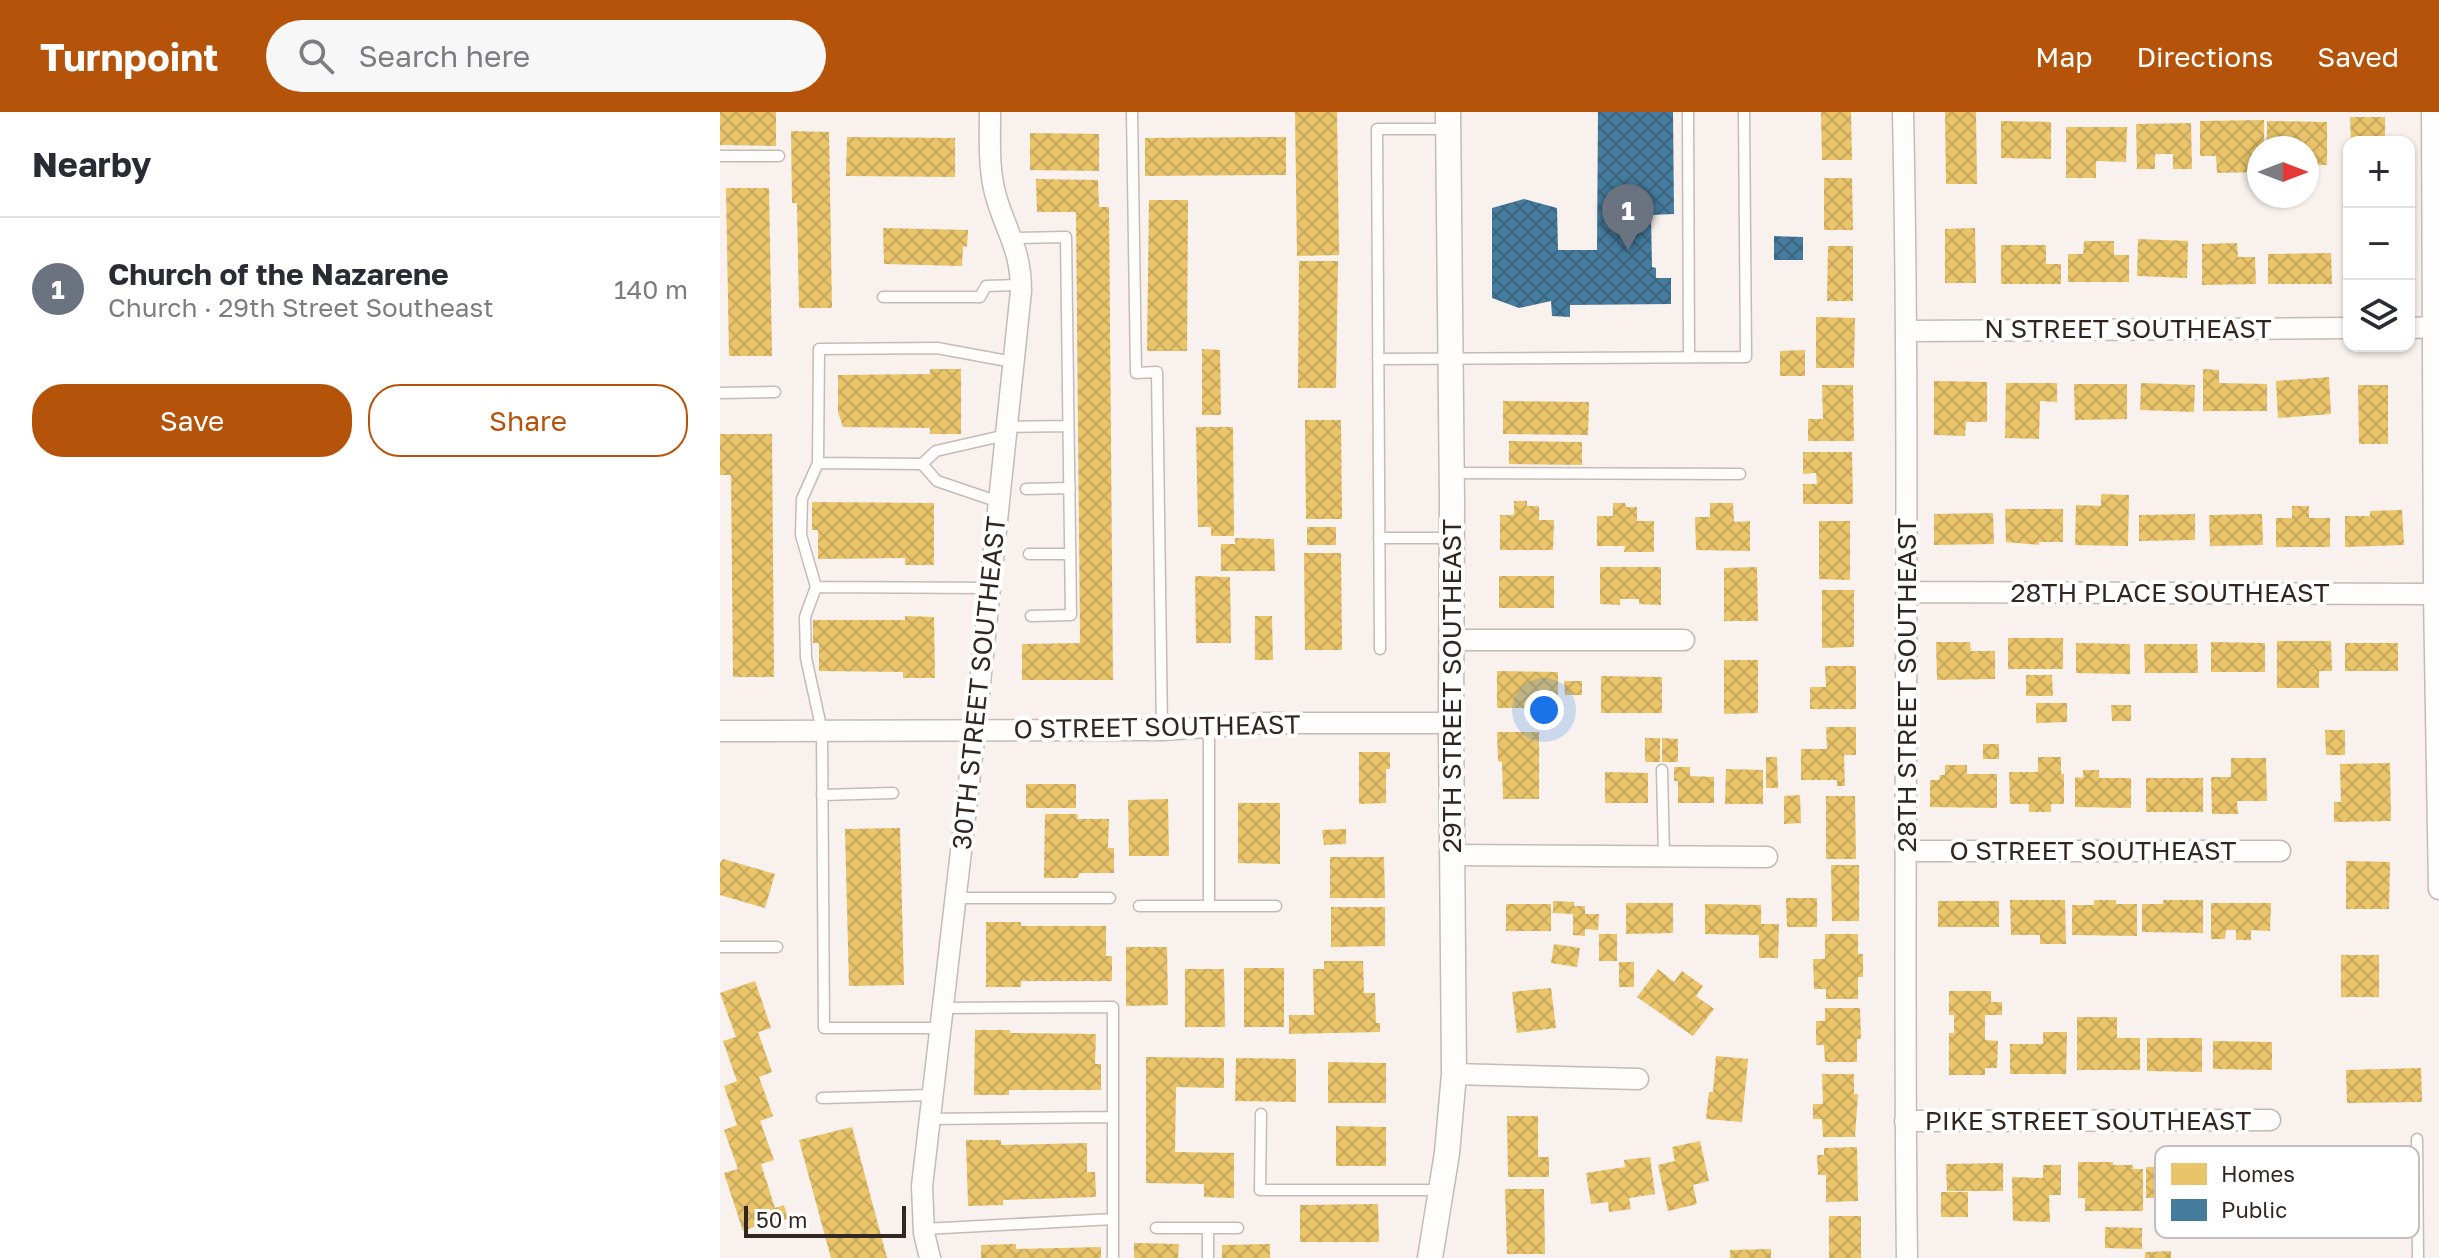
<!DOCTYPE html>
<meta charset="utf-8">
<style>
body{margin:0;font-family:"Golos Text",sans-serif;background:#f7f7f7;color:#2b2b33}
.controls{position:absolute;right:24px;top:24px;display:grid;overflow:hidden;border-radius:16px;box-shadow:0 2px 6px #0004}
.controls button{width:72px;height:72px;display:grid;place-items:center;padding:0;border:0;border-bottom:2px solid #e1e1e2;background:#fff;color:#2b2b33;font:40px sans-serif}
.compass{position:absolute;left:1527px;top:24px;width:72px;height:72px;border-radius:50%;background:#fff;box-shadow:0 2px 6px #0004;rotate:90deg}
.scale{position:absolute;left:24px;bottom:20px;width:162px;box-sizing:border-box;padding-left:8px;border:4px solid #322720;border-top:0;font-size:22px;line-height:28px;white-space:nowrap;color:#322720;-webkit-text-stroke:6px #fff;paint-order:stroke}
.you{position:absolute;left:824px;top:598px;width:28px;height:28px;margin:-20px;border:6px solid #fff;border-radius:50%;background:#1a73e8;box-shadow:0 0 0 12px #1a73e833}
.badge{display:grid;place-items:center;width:52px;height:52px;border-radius:50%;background:#b45309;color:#fff;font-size:26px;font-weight:700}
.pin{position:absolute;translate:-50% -66px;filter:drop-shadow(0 2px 4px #0008)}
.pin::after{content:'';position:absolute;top:42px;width:28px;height:24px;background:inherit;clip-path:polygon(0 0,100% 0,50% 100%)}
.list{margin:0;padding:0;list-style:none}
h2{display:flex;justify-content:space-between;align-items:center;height:104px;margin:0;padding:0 32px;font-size:34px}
h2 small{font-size:26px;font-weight:400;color:#7c7c81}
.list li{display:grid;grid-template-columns:52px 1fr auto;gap:24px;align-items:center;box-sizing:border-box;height:144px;padding:0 32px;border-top:2px solid #e1e1e2}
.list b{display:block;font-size:30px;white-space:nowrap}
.list p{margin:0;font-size:26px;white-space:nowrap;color:#7c7c81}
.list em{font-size:26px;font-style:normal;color:#7c7c81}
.actions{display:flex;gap:16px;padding:24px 32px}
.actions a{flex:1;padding:18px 0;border:2px solid #b45309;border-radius:32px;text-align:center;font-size:28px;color:#b45309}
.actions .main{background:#b45309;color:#fff}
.icon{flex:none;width:44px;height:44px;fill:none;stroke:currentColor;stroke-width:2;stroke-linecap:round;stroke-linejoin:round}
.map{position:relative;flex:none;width:1719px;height:1146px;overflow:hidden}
header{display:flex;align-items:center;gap:48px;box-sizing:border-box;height:112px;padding:0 40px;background:#b45309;color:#fff}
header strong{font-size:38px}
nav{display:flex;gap:44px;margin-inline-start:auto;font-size:28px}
.search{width:560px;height:72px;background:#f7f7f7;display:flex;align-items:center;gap:20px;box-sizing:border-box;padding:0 28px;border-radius:44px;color:#7c7c81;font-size:30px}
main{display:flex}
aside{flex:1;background:#fff}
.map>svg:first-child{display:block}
.homes{fill:url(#homes-cross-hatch)}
.public{fill:url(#public-cross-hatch)}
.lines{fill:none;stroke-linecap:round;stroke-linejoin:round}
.service-casing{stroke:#c4bbb6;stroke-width:13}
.minor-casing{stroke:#c4bbb6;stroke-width:23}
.tertiary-casing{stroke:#c4bbb6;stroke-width:27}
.service{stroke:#fefdfc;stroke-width:10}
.minor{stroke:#fefdfc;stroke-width:20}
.tertiary{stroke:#fefdfc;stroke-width:24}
.labels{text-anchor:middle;stroke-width:8;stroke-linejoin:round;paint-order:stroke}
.street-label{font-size:26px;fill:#322720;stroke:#fff}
.key{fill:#fff;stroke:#c2bebc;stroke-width:2}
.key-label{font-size:22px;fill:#322720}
</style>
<header>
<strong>Turnpoint</strong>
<div class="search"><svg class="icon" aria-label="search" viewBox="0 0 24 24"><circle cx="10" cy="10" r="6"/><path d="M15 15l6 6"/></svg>Search here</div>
<nav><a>Map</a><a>Directions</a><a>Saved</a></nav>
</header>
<main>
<aside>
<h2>Nearby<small></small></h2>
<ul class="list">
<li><span class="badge" style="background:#6b7280">1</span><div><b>Church of the Nazarene</b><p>Church · 29th Street Southeast</p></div><em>140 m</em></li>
</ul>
<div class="actions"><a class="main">Save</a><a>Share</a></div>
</aside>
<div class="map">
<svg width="1719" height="1146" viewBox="0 0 1719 1146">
<defs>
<pattern id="homes-cross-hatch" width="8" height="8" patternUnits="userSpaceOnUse" patternTransform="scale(2)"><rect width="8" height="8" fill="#e9c46a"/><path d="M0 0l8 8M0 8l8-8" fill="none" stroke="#c8a85c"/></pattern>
<pattern id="public-cross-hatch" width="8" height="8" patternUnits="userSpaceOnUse" patternTransform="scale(2)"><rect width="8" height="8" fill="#457b9d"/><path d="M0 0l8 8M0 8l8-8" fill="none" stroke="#3a6580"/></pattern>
</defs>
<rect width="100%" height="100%" fill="#f8f1ed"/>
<path class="homes" d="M0 0H56V34L0 33Z
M575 0H617L619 143 577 144Z
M1101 0H1131L1132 48H1102Z
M1225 0H1256L1257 72H1226Z
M1630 5H1665V30H1631Z
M1544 8V36H1539V60L1497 61 1496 44H1480V9Z
M1281 9 1331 10V47L1281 46Z
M1547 9 1607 10V53H1587V36H1547Z
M1471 11 1472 57H1453V42H1435V57H1417L1416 12Z
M1346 15H1407L1406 50 1376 49V66H1346Z
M71 19 109 20 112 196H79L77 91H72Z
M310 21 379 22V59L310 58Z
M127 25 235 26V65L126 64Z
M566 25V63L425 64V26Z
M1104 66H1132L1133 118H1104Z
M316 67 378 68 379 95H389L393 568H302V532L360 531 356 100H317Z
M6 76H49L52 244H9Z
M429 88H468L467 239H427Z
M163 116 248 118 247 135 243 134 242 154 164 152Z
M1255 116 1256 171H1225V117Z
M1418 127 1468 129 1467 166 1417 164Z
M1364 129H1394V143H1409V170H1348V142H1363Z
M1517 131 1518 145H1535L1536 172 1482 173V132Z
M1281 133H1326V152H1341V172H1281Z
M1108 134H1133V189H1107Z
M1611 141 1612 172H1548V142Z
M579 149H618L616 276H578Z
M1096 205 1135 206 1134 256H1096Z
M482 237 500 238 501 303H482Z
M1085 238V264H1060V239Z
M210 257H241V322H210V316L123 315 118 300V263L210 262Z
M1483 257 1499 258V271L1547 272V299H1483Z
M1609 265 1611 302 1558 306 1556 269Z
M1214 269 1267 270V310H1246L1245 324 1214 323Z
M1286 271H1337V290L1320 289 1319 327 1285 326Z
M1421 271 1475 273 1474 300 1420 298Z
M1354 272H1407V307L1355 308Z
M1102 273H1133L1134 329H1088V307H1103Z
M1638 273H1668V332H1639Z
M783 289 869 290 868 323 783 322Z
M585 308H621L622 407H586Z
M476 315H513L514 424H491V415H478Z
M0 322H52L54 565H13L11 363H0Z
M789 329 862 330V353L789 352Z
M1083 340H1132L1133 392H1083V372H1097L1096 361 1083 362Z
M1381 382 1409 383 1408 434 1355 433 1356 393 1381 394Z
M794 389H807V394H819V408H834L833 438H780V403H794Z
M92 390 214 391V453H185V446L98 447V418H92Z
M893 391H905L906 395H917V409H934V440H904L905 434H877V404H893Z
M990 391H1013L1014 410 1030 409V439L976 438 975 405H990Z
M1572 394H1589V406H1610V435H1556V406H1572Z
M1285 397H1343V430H1319V433L1286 430Z
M1682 398 1684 433 1625 435V404H1650V399Z
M1273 401 1274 432 1214 433V402Z
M1475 402V428L1419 429V403Z
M1542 402 1543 433 1490 434 1489 403Z
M1099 409H1130V468L1099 467Z
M587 415H616V433H587Z
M515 426 554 427 555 459H501V432H515Z
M584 441H621L622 538H585Z
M880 455H941V493L919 492V487H900V493L880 492Z
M1037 455 1038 509H1004V456Z
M475 464 510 465 511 531H476Z
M779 464H834V496H779Z
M1102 478H1134V535L1102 536Z
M185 504 214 505 215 566H183V560L99 559V531H93V508H185Z
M535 504H552L553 548H535Z
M1288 526H1343V557H1288Z
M1557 529H1611L1612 559H1599V576H1557Z
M1216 530H1250L1251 539H1275V567L1217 568Z
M1491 530 1545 531V560H1491Z
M1356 531 1410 532V562L1356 561Z
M1625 531H1678V559H1625Z
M1424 532H1477L1478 561H1425Z
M1004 548H1038V601L1004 602Z
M1105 554H1136V597H1090V575H1106Z
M777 559 838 560V596H777Z
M1306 563H1332L1333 584H1306Z
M881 564 942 565V601H881Z
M844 569H862V583H845Z
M1316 591H1347V610L1316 611Z
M1391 593H1411V609H1392Z
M1106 615H1136V643H1124L1125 674H1117V668H1081V637H1107Z
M1605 618H1625V643H1606Z
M777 620H819V687H783L782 650 778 649Z
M925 626H940V650H925Z
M942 626 958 627V650H942Z
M1263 632H1279V647H1263Z
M639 640H670V657H666V691L639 692Z
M1046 645H1057L1058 676H1046Z
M1318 645H1341V662H1344V692H1331V700H1309V692H1290L1289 660H1318Z
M1511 646H1546L1547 689H1517L1518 702H1492L1491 665H1511Z
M1670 651 1671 709 1614 710V690H1621L1620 652Z
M1225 653H1247V662H1277V696L1210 695V668H1219L1220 663H1225Z
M954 655H970V664L994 665V691H958V669H954Z
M1006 657 1043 658V692H1005Z
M1363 658H1379V666H1411V696L1355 695V665L1363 666Z
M885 660 928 661V691H885Z
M1426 666H1483V700H1426Z
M306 672H356V696H306Z
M1080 683 1081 711 1064 712V684Z
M1106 684H1135L1136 747H1106Z
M448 687 449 744H409L408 688Z
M518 691H560V752L518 751Z
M325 702H358L357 707H389L388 736H394V761H359L358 766H324Z
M180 716 184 873 129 874 125 717Z
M626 717V732L604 733 602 718Z
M610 745H664L665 786H610Z
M3 747 55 762 45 796 0 783V751Z
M1626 749 1670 750 1669 797H1626Z
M1111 753H1139V809H1112Z
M1066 786H1097V815H1067Z
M1290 788H1345L1346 832H1320V823H1291Z
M1374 788H1396V792H1417V824L1352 823V793H1374Z
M1443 788H1483V821L1422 820V792H1443Z
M833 789 854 790V794H865V802H879L878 818 865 817V824L853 823V802L833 801Z
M1218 789H1279V815H1218Z
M906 791H953V821L906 822Z
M1491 791H1551L1550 819 1531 818V828H1516V818H1506L1505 827H1491Z
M786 792H831V819H786Z
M985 792 1041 793V812H1059L1058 846H1039V823L985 822Z
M611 795H665V834L611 835Z
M266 810H301V814H386V844H392V869H301V875H266Z
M879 822H897V849H879Z
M1105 822H1138V842H1143V865H1138V887H1106V877H1094L1093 847H1105Z
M834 832 860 836 857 855 831 851Z
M406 835H447L448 893 406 894Z
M1621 843H1659V885H1621Z
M604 849H643L644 881H655L656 911H660V920L569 922V903H594L593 857H604Z
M899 850H914V875H899Z
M524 856H564V915H524Z
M465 857H504L505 915H465Z
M938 857 954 870 962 859 983 874 976 884 994 897 973 924 917 885Z
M35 869 51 916 38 920 52 960 39 965 53 1004 40 1009 54 1048 41 1052 55 1096 64 1093 68 1107 56 1111 55 1107 23 1119 4 1061 18 1057 4 1018 17 1013 4 974 17 969 3 929 16 925 0 881Z
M831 876 836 916 797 921 792 880Z
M1229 879H1271V890H1282V903H1265V928L1278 929 1277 956H1265V963H1229V921H1234V903H1229Z
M1105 896H1140L1141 927H1137V950H1105L1104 933H1096V909H1105Z
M1357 905H1397V926H1420V958H1357Z
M255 918H290V921L376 922 375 952H381V978H289V983H254Z
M1323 920H1347L1346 962H1290V932H1323Z
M1427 926H1482V960L1427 959Z
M1493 929 1552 930V958L1493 957Z
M996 944 1028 947 1022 1010 986 1007 989 980H993Z
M426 945 504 946V976L456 975 455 1040 514 1041V1086L484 1085V1072L426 1071Z
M516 946 576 947V990L515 989Z
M608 950 666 951V991H608Z
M1701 956 1702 990 1627 991 1626 958Z
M1102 962H1134V982H1138L1135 1025H1103L1102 1007H1093V992H1103Z
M787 1004H818V1045H829V1065H788Z
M616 1014 666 1015V1054H616Z
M132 1015 167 1146H111L79 1028Z
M246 1028H281V1033L367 1031V1060H375L376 1085 283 1088V1093L248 1094Z
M980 1029 989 1069 973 1073 977 1092 948 1099 938 1053 955 1049 952 1035Z
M1137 1035 1138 1089 1106 1090V1063H1098L1097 1043H1104V1036Z
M930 1045 935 1082 909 1086 911 1097 889 1100 888 1090 871 1092 866 1061 905 1055 904 1048Z
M1358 1050H1393V1053H1413V1057H1423V1099H1365V1086H1358Z
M1283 1051V1079H1227L1226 1052Z
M1323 1053H1341V1083H1329L1330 1110 1293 1109 1292 1065 1323 1066Z
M1426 1055H1484L1485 1086H1473V1096L1454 1095V1086H1426Z
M785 1077H824L825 1142H787Z
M1221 1080H1248V1105H1221Z
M658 1092 659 1130H580V1093Z
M1109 1104H1141V1146H1109Z
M1385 1115 1422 1116V1137L1385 1136Z
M414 1131 459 1132 458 1146H414Z
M296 1132V1137L381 1135V1146H261V1133Z
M550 1132V1146H502V1133Z
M1051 1137V1146H1010V1138Z
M1451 1139V1146H1425V1140Z"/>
<path class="public" d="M878 0H953L954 102 931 103 932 155 936 156V166H951V192L850 193V205L832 204 831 189 799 196 772 186V96L804 87 837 96 838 138H877Z
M1054 124 1083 125V148H1054Z"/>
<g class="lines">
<defs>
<path id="service" d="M412 0 416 261 437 260 442 618
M968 0 969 245
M0 44H59
M292 126 346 125 351 503 311 504
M163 185H260L266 174 301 173
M658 247 1026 245 1024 0
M0 281 55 280
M287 315 348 314
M98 351 202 352
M731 361 1020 362
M306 377 350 376
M279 390 217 369 202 352 216 339 286 323
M659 426H731
M309 442H350
M96 475 270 476
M660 537 657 17H728
M489 615V794
M942 658 944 745
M102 683 173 681
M235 786H390
M419 794H556
M0 835H57
M222 896 393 895V1146
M220 916H104L102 619 86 546 85 505 96 475 81 423 82 387 98 351 99 237 217 236 293 250
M102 986 212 983
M541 1002 540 1078H722
M209 1007 393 1005
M1697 1027 1698 1146
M436 1116H518
M488 1116V1146
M204 1117 393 1107"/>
<path id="minor" d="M1183 0C1191 382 1182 764 1187 1146
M1712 0 1714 482 1719 777
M1689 216 1714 215
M1188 219 1629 216
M1187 480 1714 482
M731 528H964
M0 619 442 618 546 611H731
M1186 739H1560
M733 743 1047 745
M734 962 918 967
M1185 1009 1550 1008
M210 1146 204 1121 202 1074 255 619 301 179C301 139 288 123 277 88 268 59 270 30 270 0"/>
<path id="tertiary" d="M710 1146 727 1041 734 962 731 611 732 390 728 0"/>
</defs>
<use href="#service" class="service-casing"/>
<use href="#minor" class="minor-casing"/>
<use href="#tertiary" class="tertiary-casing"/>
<use href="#service" class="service"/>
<use href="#minor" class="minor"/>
<use href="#tertiary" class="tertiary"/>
</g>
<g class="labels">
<g class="street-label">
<text x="1408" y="226">N STREET SOUTHEAST</text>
<text x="1450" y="490">28TH PLACE SOUTHEAST</text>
<text transform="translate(259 571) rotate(-84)" y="9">30TH STREET SOUTHEAST</text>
<text transform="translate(1187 573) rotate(-90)" y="9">28TH STREET SOUTHEAST</text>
<text transform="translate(732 574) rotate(-90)" y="9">29TH STREET SOUTHEAST</text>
<text transform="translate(437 615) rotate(-1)" y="9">O STREET SOUTHEAST</text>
<text x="1373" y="748">O STREET SOUTHEAST</text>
<text x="1368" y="1018">PIKE STREET SOUTHEAST</text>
</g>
</g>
<rect x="1435" y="1034" width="264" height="92" rx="12" class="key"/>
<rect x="1451" y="1051" width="36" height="22" fill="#e9c46a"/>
<rect x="1451" y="1087" width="36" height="22" fill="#457b9d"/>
<g class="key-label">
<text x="1501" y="1070">Homes</text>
<text x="1501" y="1106">Public</text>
</g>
</svg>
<div class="controls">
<button>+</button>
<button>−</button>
<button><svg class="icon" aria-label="layers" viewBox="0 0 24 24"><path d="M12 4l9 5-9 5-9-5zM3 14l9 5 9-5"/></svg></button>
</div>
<svg class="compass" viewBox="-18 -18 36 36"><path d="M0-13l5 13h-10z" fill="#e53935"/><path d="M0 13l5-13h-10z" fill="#7c7c81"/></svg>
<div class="scale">50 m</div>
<div class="you"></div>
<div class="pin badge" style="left:908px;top:138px;background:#6b7280">1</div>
</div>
</main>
